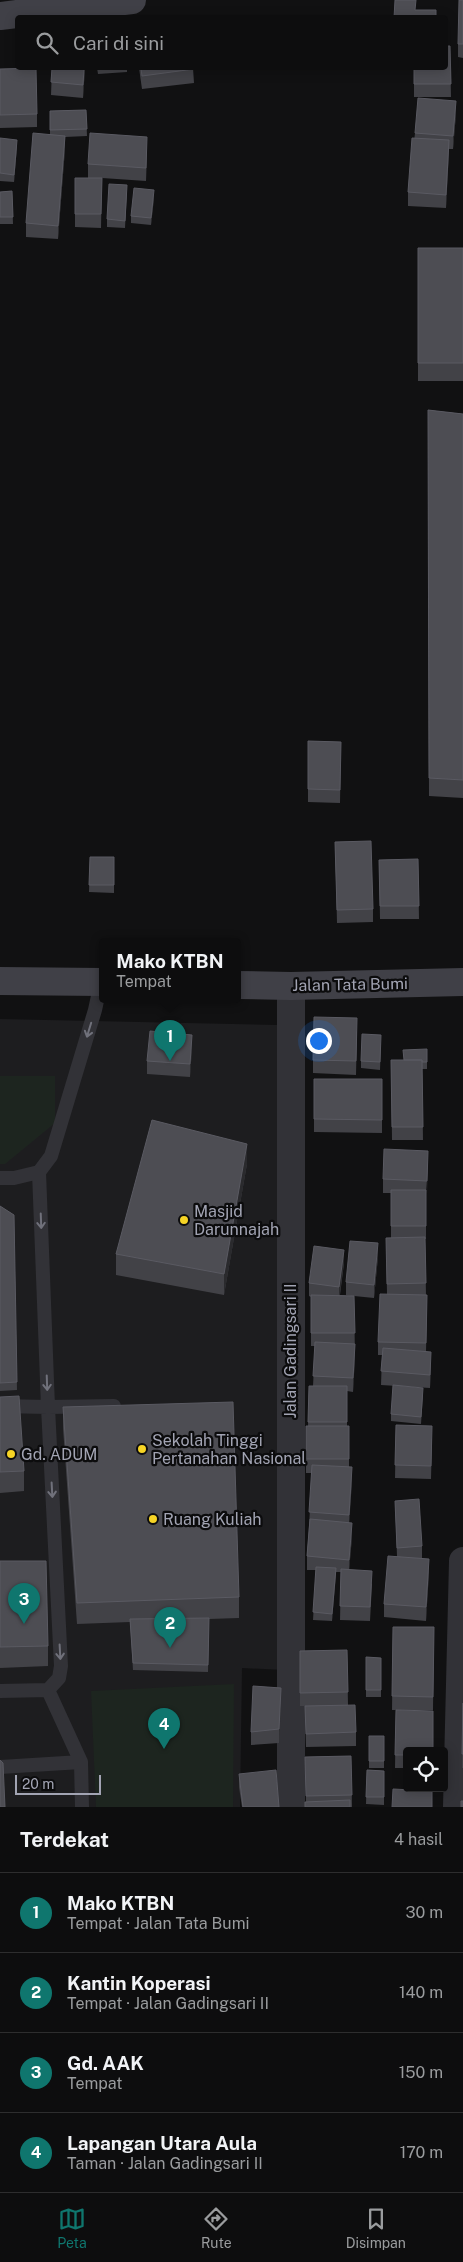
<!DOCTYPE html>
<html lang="id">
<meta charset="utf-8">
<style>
body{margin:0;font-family:"Public Sans",sans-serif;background:#1b1b1c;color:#f1f3f6}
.controls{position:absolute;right:15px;bottom:15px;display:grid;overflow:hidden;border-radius:5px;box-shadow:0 2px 12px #0003}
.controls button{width:45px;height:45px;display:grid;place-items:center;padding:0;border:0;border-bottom:1px solid #2d2d2e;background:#0d0d0e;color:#f1f3f6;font:25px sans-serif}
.scale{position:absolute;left:15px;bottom:12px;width:86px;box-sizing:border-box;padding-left:5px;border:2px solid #a2a4b3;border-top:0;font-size:14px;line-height:18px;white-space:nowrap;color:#a2a4b3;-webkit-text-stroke:4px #0c0c0d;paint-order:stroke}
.you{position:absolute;left:318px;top:1040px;width:18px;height:18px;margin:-12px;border:4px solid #fff;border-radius:50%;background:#1a73e8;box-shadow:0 0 0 8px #1a73e833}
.badge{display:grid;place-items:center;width:32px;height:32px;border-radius:50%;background:#0f766e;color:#fff;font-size:16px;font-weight:700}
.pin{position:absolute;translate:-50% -41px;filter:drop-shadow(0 1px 2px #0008)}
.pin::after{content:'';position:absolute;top:26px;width:18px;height:15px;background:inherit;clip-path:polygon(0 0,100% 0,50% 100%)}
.popup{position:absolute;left:99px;top:938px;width:142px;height:65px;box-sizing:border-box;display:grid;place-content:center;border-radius:5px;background:#0d0d0e;filter:drop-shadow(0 1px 4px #0005);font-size:16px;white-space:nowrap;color:#9a9c9e}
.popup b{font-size:19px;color:#f1f3f6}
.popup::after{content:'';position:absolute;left:50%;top:100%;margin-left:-10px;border:10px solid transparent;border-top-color:#0d0d0e}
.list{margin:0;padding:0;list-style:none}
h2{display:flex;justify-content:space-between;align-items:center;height:65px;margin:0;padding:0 20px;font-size:21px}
h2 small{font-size:16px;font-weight:400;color:#9a9c9e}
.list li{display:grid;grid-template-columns:32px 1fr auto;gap:15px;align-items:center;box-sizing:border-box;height:80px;padding:0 20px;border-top:1px solid #2d2d2e}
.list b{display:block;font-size:19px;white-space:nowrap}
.list p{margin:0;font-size:16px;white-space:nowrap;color:#9a9c9e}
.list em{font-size:16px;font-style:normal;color:#9a9c9e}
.icon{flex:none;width:28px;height:28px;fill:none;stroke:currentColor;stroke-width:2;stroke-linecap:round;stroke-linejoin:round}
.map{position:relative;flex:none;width:463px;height:1807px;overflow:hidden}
.search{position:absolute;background:#0d0d0e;box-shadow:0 2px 12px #0003;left:15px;right:15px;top:15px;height:55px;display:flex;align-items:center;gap:12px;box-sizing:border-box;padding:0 18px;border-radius:5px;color:#9a9c9e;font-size:19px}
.sheet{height:385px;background:#0d0d0e}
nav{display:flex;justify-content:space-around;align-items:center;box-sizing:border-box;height:70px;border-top:1px solid #2d2d2e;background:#0d0d0e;font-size:14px;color:#9a9c9e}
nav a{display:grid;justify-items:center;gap:2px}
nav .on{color:#0f766e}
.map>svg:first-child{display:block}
.built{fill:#1d1d1f}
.green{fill:#1d251f}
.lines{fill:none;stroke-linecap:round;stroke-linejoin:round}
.lane{stroke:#323237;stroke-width:14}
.street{stroke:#323237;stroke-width:28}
.secondary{stroke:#404047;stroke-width:28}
.wall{fill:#424247}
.shaded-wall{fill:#2a2a2d}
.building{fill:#4d4d53;stroke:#5a5a62}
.oneway{stroke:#70717b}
.poi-dot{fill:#f6d425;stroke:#0c0c0d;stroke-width:2}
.labels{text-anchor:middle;stroke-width:4.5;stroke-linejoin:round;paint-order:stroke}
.street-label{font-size:16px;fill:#a2a4b3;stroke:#0c0c0d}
.poi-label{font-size:16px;fill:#a2a4b3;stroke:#0c0c0d;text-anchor:start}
</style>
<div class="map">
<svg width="463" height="1807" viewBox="0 0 463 1807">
<rect width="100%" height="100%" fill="#111112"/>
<path class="built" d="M0 1019 277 1025 285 1670 242 1668 240 1807H0Z"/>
<path class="green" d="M0 1076H55V1123L5 1164H0Z
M234 1684 233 1807H96L91 1691Z"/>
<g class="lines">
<path class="lane" d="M0 1178H14L39 1172 51 1156 95 1010 101 982
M0 1406 48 1407 39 1172
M48 1690 81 1762 82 1807
M0 1691 48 1690 59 1678 61 1666 48 1407 114 1406
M0 1767 81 1762"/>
<path class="street" d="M291 1807V986
M457 1807 463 1561"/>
<path class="secondary" d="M0 16 132 0
M0 981 102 982
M238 985 291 986 463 982"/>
</g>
<path class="wall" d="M463 0V58L458 57V44Z
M450 46 451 97H414V68Z
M52 68H85L83 98 51 95Z
M97 68H127V72L98 74Z
M139 68H193L194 83 142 89Z
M0 69 37 114V127L0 128Z
M86 110 87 136 65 137V149L58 239 26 237V223L50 134V111Z
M456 114 453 149H449L446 208 408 206V192L415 133Z
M0 138 17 147 14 182 0 181Z
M147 150 146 181 102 178 101 228 75 227V178H88V164Z
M12 191 13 224H0V192Z
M127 192 125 228 107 227V219Z
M154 198 151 225 131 223V216Z
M418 248H463V381H418Z
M428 410 463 414V798L429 796Z
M308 741 341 742 340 803 308 802Z
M335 842 373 909V922L337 923Z
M90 857H114V893L89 892Z
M418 859 419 919H380L379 860Z
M357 1031 356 1075 313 1073V1060Z
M381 1043 380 1070 361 1068V1061Z
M192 1048 190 1077 147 1074V1061Z
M427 1049V1069H422L423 1140H392L391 1060H403Z
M314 1079H382V1133L314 1132Z
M247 1164 224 1295 116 1275V1254Z
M428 1164 426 1194V1239H425L426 1295 427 1308 426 1352 431 1365 430 1388 381 1385 382 1355H378V1342L387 1294 386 1238H391V1193H383V1179Z
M0 1206 14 1215 17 1390 0 1391Z
M378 1257 374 1298 354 1296 355 1357 353 1392 347 1391V1426H349V1467L352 1481 349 1523 352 1537 349 1570 372 1584 370 1621 340 1620 341 1572H336L332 1621 313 1620 316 1570H307V1556L309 1526 312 1473H306V1459L308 1426 309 1386H313L315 1346H311V1297L309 1296V1283L344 1263 340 1295 351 1296 346 1295V1282Z
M423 1395 421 1424 391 1421V1414Z
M0 1397 24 1471V1491L0 1493Z
M63 1407 239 1597V1618L209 1619 208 1672 133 1670 130 1622 77 1624 63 1428Z
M396 1425 432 1439 431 1479 395 1478Z
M395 1501 422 1546V1558L429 1572 426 1621 384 1617V1604L397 1556Z
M0 1561 48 1646V1666L0 1668Z
M393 1627H434L433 1710H392Z
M347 1650 348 1705 356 1732V1746L306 1747 305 1706H324H300V1651Z
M366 1657 381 1658V1697H366Z
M281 1701 279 1743 251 1745V1732Z
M463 1703V1768H462Z
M396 1710 407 1751V1768H395Z
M369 1736H384V1768H369Z
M351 1756 352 1807H305L306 1802 305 1757Z
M405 1768H407V1788H432V1790H405Z
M367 1770 384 1771V1805L366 1804Z
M239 1774 279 1807H242L239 1787Z"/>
<path class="shaded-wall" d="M84 68H85L83 98V85Z
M456 101V114L453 149V136Z
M65 136V149L58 239V226Z
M147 137V150L146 181V168Z
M17 140V147L14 182V175Z
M449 140V154L446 208V195Z
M154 190V198L151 225V218Z
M192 1035V1048L190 1077V1064Z
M247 1144V1164L224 1295V1274Z
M428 1151V1164L427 1194V1181Z
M378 1243V1257L374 1298V1285Z
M344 1250V1263L339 1300V1287Z
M355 1344V1357L353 1392V1378Z
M431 1352V1365L430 1388V1375Z
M352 1467V1481L349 1528V1515Z
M352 1523V1537L349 1573V1560Z
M429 1559V1572L426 1621V1607Z
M336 1568V1576L332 1621V1614Z
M281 1688V1701L279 1743V1729Z"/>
<path class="building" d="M395 0H416L415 10H436V18H394Z
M459 0H463V44H458Z
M446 46H450L451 84H414V68H446Z
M36 68 37 114 0 115V69Z
M52 68H84L83 85 51 82Z
M141 68H193L194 69 142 76Z
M418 98 456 101 453 136 415 133Z
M86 110 87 129 50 130V111Z
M33 133 65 136 58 226 26 223Z
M90 133 147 137 146 168 88 164Z
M0 138 17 140 14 175 0 173Z
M412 138 449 140 446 195 408 192Z
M75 178H102L101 214H75Z
M109 184 127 185 125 221 107 219Z
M134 188 154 190 151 218 131 216Z
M12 191 13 217H0V192Z
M418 248H463V363H418Z
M428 410 463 414V780L429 778Z
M308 741 341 742 340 790 308 789Z
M371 841 373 909 337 910 335 842Z
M90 857H114V885H89Z
M418 859 419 906H380L379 860Z
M314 1017 357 1018 356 1061 313 1060Z
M150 1031 192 1035 190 1064 147 1061Z
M362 1034 381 1035 380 1062 361 1061Z
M427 1049V1062H422V1060H404L403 1050Z
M391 1060H422L423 1127H392Z
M314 1079H382V1120L314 1119Z
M152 1120 247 1144 224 1274 116 1254Z
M384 1149 428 1151 427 1181 383 1179Z
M391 1190H426V1226H391Z
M0 1206 14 1215 17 1382 0 1383Z
M425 1237 426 1283 387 1284 386 1238Z
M350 1241 378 1243 374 1285 346 1282Z
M314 1246 344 1250 339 1287 309 1283Z
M380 1294 427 1295 426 1343 378 1342Z
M311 1295 354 1296 355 1333H311Z
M315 1342 355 1344 353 1378 313 1376Z
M383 1348 431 1352 430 1375 381 1371Z
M393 1385 423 1388 421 1417 391 1414Z
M309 1386H347V1422H308Z
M19 1396 24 1471 0 1472V1397Z
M233 1402 239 1597 77 1603 63 1407Z
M396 1425 432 1426 431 1466 395 1465Z
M306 1426H349V1459H306Z
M312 1465 352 1467 349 1515 309 1512Z
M419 1499 422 1546 397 1548 395 1501Z
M310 1519 352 1523 349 1560 307 1556Z
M388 1556 429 1559 426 1607 384 1604Z
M0 1561H46L48 1646 0 1647Z
M316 1567 336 1568 332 1614 313 1612Z
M341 1569 372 1571 370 1607 340 1606Z
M209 1618 208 1665 133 1663 130 1619Z
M393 1627H434L433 1697 392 1696Z
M347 1650 348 1692 300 1693V1651Z
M366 1657 381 1658V1690H366Z
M253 1686 281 1688 279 1729 251 1732Z
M463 1703V1754H462Z
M355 1705 356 1732 306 1734 305 1706Z
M396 1710 433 1711V1751H407V1755H395Z
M369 1736H384V1761H369Z
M351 1756 352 1795 306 1796 305 1757Z
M0 1760 3 1763 5 1807H0Z
M405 1768H407V1783H405Z
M276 1770 279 1807H243L239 1774Z
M367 1770 384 1771V1797H366Z
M393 1789 432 1791V1807H392Z
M350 1800V1807H305V1802Z
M461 1801H463V1807H461Z"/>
<defs><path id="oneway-shaft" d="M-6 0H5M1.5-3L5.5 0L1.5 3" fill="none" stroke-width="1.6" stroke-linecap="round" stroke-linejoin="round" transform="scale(1.25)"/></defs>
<g class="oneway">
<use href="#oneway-shaft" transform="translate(89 1030) rotate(107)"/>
<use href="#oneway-shaft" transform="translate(41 1221) rotate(88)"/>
<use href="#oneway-shaft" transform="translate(47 1383) rotate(88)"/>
<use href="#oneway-shaft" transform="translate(52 1490) rotate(87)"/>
<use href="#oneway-shaft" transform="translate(60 1652) rotate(87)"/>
</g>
<g class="poi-dot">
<circle cx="184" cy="1220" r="5"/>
<circle cx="142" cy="1449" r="5"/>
<circle cx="11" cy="1454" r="5"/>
<circle cx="153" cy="1519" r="5"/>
</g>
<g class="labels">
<g class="street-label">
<text transform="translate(350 984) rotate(-1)" y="6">Jalan Tata Bumi</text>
<text transform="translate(290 1351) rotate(-90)" y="6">Jalan Gadingsari II</text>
</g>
<g class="poi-label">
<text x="194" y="1217">Masjid<tspan x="194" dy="18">Darunnajah</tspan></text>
<text x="152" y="1446">Sekolah Tinggi<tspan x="152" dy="18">Pertanahan Nasional</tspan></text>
<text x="21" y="1460">Gd. ADUM</text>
<text x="163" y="1525">Ruang Kuliah</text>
</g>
</g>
</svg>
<div class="controls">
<button><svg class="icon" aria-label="locate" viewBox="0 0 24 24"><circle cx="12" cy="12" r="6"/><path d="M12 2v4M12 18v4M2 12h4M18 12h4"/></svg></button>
</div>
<div class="scale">20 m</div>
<div class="you"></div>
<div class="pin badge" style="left:170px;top:1061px">1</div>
<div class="popup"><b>Mako KTBN</b>Tempat</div>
<div class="pin badge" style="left:170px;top:1648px">2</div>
<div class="pin badge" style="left:24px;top:1624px">3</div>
<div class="pin badge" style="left:164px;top:1749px">4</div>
<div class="search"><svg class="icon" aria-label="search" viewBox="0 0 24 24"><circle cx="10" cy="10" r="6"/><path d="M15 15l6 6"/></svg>Cari di sini</div>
</div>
<section class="sheet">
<h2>Terdekat<small>4 hasil</small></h2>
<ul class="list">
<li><span class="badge">1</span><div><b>Mako KTBN</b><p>Tempat · Jalan Tata Bumi</p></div><em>30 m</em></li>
<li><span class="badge">2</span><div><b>Kantin Koperasi</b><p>Tempat · Jalan Gadingsari II</p></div><em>140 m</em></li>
<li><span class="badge">3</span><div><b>Gd. AAK</b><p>Tempat</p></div><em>150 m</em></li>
<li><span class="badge">4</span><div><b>Lapangan Utara Aula</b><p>Taman · Jalan Gadingsari II</p></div><em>170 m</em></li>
</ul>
</section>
<nav>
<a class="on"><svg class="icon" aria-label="map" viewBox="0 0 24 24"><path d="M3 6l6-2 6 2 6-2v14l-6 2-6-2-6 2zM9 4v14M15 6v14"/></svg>Peta</a>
<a><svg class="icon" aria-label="directions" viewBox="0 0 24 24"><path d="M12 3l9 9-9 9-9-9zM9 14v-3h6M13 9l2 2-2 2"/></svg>Rute</a>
<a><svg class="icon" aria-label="saved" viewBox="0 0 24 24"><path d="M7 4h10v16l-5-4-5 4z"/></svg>Disimpan</a>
</nav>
